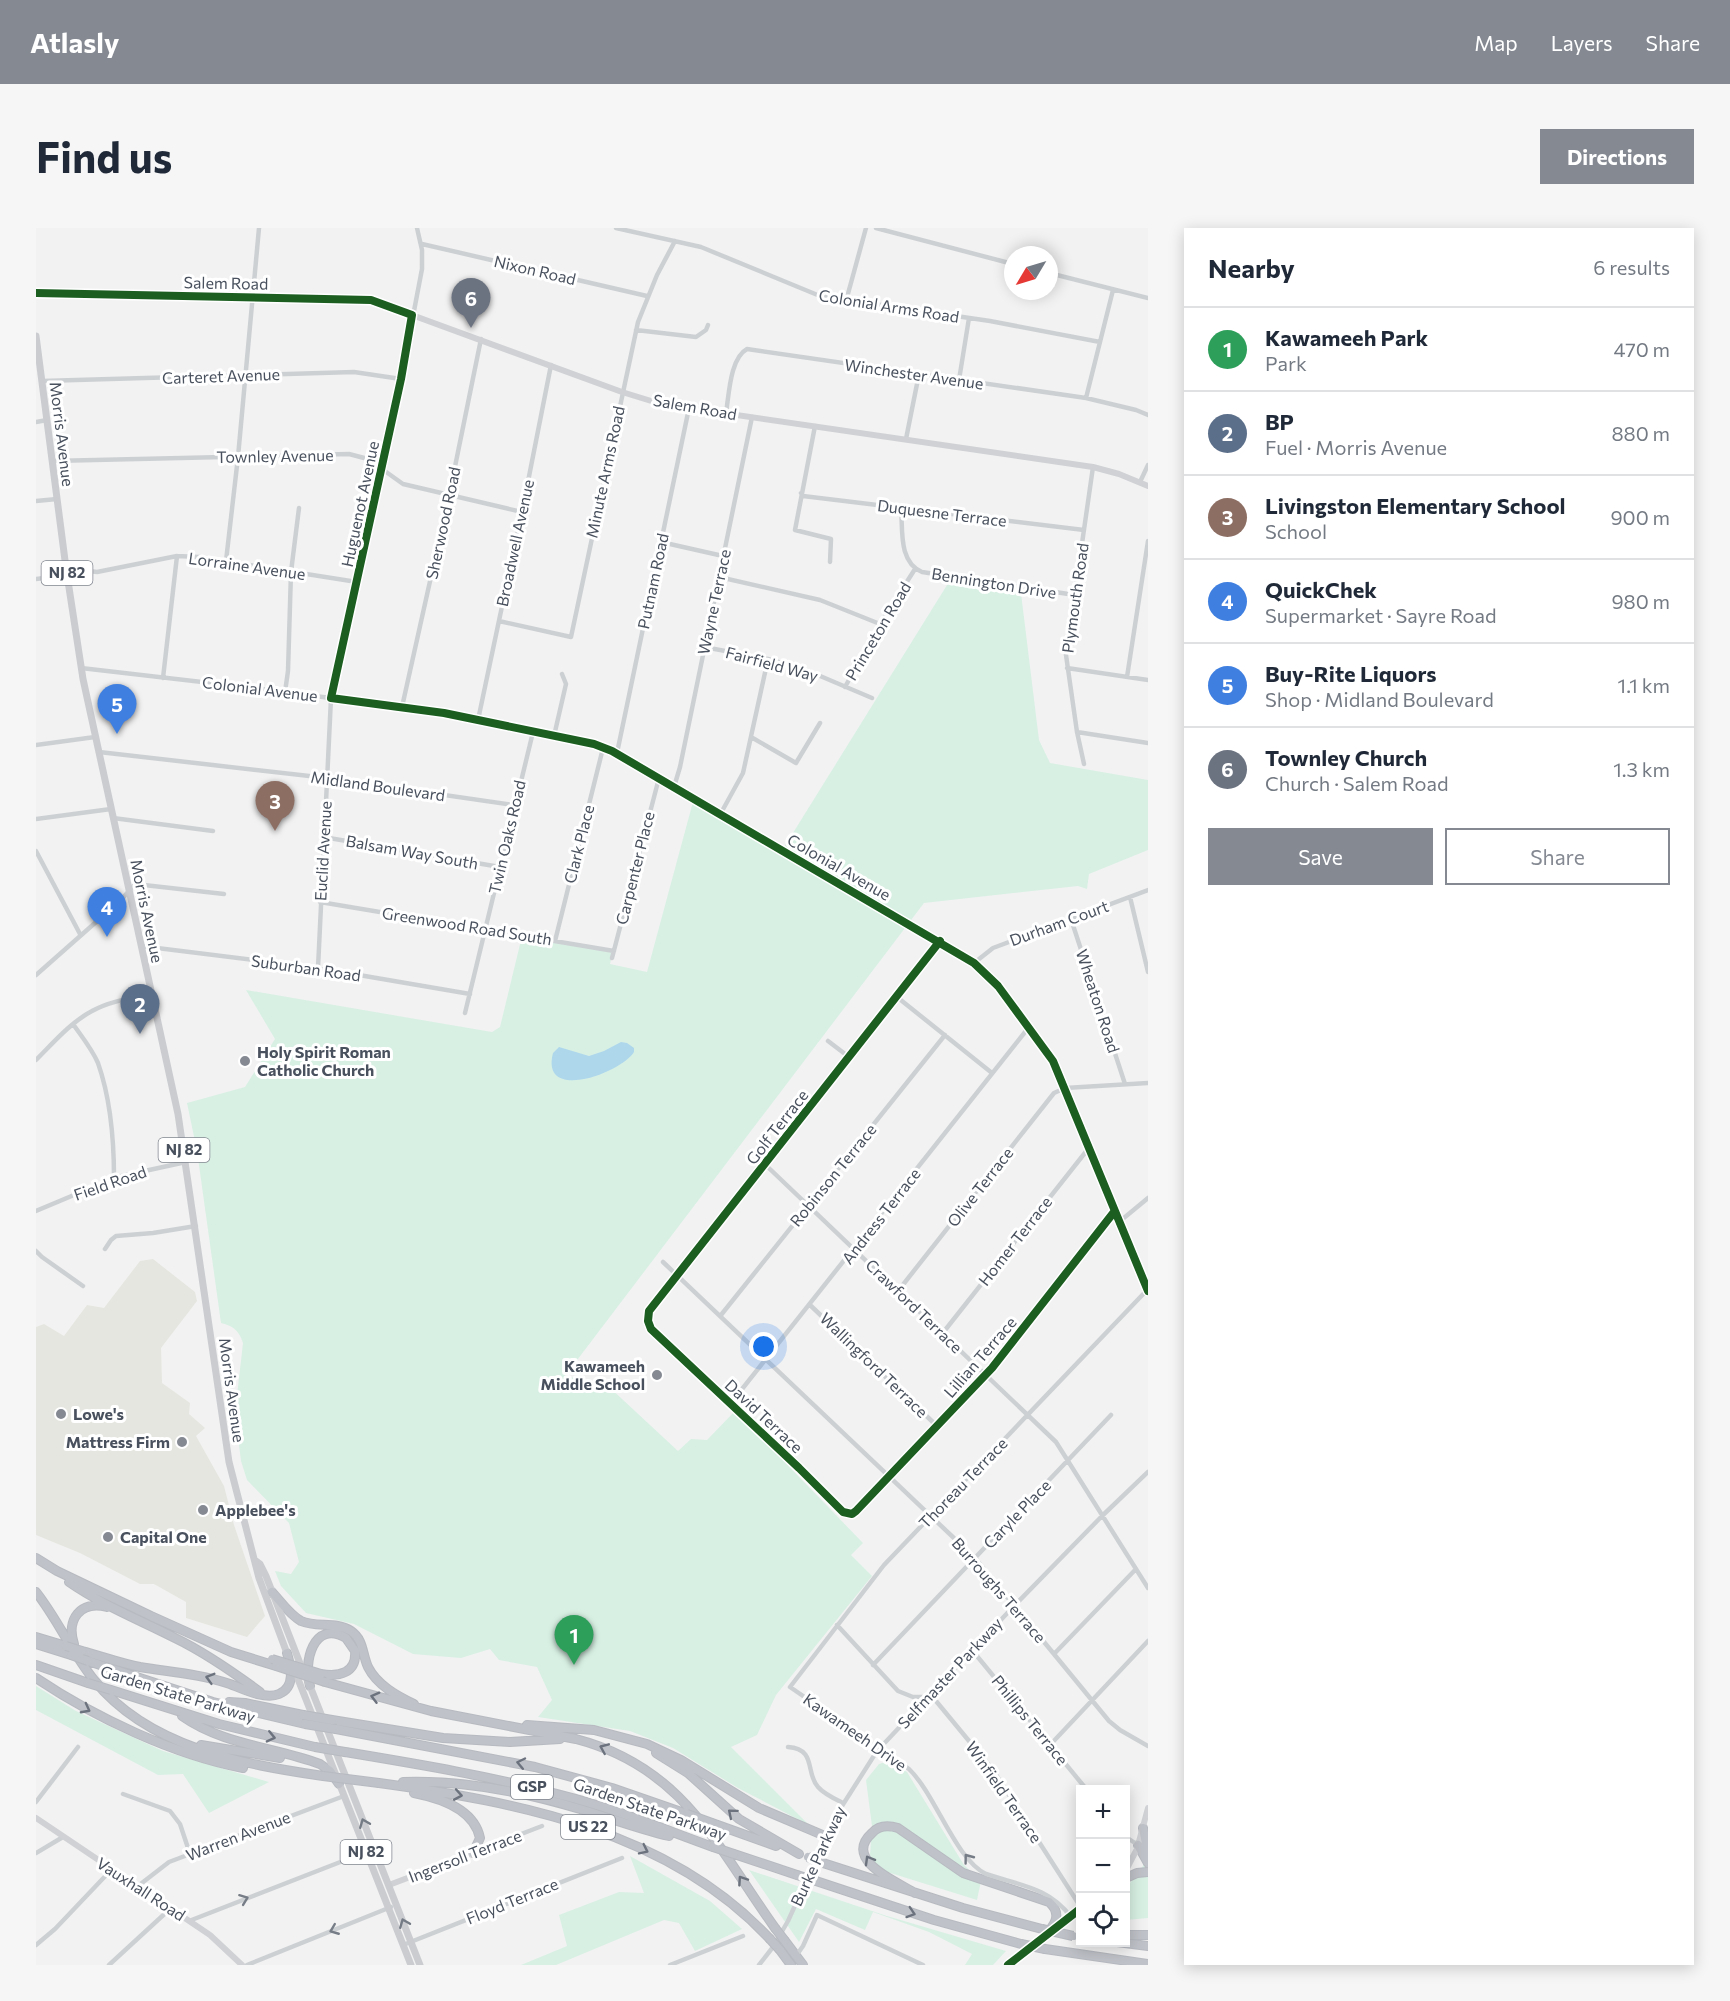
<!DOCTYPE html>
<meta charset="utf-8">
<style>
body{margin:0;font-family:Commissioner,sans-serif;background:#f6f6f7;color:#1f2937}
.controls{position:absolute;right:18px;bottom:18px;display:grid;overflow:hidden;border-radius:0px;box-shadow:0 3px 15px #0003}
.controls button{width:54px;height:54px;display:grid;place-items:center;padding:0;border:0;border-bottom:2px solid #e0e1e3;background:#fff;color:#1f2937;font:30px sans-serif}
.compass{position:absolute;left:968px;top:18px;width:54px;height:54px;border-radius:50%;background:#fff;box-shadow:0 3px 15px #0003;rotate:232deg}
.you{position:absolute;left:728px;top:1119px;width:21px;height:21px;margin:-15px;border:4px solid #fff;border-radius:50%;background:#1a73e8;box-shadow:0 0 0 9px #1a73e833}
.badge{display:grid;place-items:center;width:39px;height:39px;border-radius:50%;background:#848992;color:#fff;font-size:20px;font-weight:700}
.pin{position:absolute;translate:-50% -50px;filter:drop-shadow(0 2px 3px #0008)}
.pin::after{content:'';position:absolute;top:32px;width:21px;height:18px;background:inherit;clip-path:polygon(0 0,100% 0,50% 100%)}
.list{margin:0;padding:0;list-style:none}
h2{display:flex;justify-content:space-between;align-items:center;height:78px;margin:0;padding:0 24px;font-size:26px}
h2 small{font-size:20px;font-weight:400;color:#747a83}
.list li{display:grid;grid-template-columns:39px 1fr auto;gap:18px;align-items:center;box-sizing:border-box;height:84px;padding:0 24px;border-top:2px solid #e0e1e3}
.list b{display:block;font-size:22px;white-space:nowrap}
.list p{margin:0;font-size:20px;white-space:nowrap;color:#747a83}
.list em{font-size:20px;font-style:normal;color:#747a83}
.actions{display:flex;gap:12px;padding:18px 24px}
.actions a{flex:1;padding:14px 0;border:2px solid #848992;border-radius:0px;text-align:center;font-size:21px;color:#848992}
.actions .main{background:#848992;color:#fff}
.icon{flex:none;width:33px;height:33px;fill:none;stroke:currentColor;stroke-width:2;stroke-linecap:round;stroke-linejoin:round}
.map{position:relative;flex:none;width:1112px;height:1737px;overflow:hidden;border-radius:0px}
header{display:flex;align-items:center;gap:36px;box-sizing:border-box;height:84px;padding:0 30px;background:#848992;color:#fff}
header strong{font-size:28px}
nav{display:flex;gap:33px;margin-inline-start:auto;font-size:21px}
.intro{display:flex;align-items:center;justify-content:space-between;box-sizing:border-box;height:144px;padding:0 36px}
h1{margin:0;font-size:42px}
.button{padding:15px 27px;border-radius:0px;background:#848992;color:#fff;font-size:21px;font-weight:700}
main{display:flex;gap:36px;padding:0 36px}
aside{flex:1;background:#fff;border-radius:0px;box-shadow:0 3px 15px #0003}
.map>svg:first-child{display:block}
.commercial{fill:#e6e6e0}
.green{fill:#d8f0e4}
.water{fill:#aed7ec}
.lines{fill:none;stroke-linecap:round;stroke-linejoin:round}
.highway-casing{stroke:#b7bac0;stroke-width:10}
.street{stroke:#cdd0d3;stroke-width:4.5}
.secondary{stroke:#cfd1d4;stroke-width:6}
.primary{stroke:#caccd0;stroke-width:7}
.highway{stroke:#bfc2c8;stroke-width:8}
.highway-bridge-casing{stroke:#b7bac0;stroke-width:10;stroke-linecap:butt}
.highway-bridge{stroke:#bfc2c8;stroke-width:8}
.cycleway-casing{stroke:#fff;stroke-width:11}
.cycleway{stroke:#1b5e20;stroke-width:8}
.oneway{stroke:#6c737e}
.oneway2{stroke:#767c86}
.oneway3{stroke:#777d87}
.poi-dot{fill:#848992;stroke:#fff;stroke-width:2}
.labels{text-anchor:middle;stroke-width:6;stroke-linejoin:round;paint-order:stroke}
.shield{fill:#fff;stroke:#80858e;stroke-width:1.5}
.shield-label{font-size:15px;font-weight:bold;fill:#49515e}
.street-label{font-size:16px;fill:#49515e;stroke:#fff}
.poi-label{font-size:16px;font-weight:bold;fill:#49515e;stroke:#fff;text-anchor:start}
</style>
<header>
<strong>Atlasly</strong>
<nav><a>Map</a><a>Layers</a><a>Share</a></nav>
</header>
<div class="intro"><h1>Find us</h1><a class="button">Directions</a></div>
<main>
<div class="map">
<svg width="1112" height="1737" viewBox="0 0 1112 1737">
<rect width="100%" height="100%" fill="#f2f2f2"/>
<path class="commercial" d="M117 1031 159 1064 161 1073 125 1120 126 1155 154 1175 153 1186 169 1200 160 1208 188 1258 198 1297 229 1388 211 1409 150 1390V1374L118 1356H104L44 1325 0 1307V1099L8 1096 28 1108 51 1077 68 1080 104 1033Z"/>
<path class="green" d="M916 349 984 357 1003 512 1014 535 1112 552V622L1053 646 1051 661 1042 658 888 675 529 1148 571 1157 642 1223 655 1211 671 1212 699 1183 827 1315 815 1327 836 1348 740 1467 721 1507 695 1519 773 1597 702 1560 637 1520 594 1503 502 1489 516 1472 501 1439 463 1432 454 1421 425 1430 377 1426 318 1396 270 1385 245 1358 239 1343 255 1346 263 1334 253 1295 211 1252 205 1233 199 1185 207 1115C203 1103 198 1098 185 1095L161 923 151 875 209 859 239 811 210 762 456 804 464 799 486 708 577 723 574 736 611 744 658 570 747 621Z
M0 1458 40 1483 127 1523 233 1554 173 1585 147 1546 122 1547 0 1482Z
M852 1533 871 1544 928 1637 945 1653 941 1672 848 1643 839 1636 834 1627 836 1598 830 1552 843 1536Z
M594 1628 674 1673 706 1701 659 1723 643 1695 628 1692 520 1737H485L531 1718 523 1687 583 1664 608 1665Z
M1112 1629V1690L1090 1692V1660L1105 1641Z
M713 1642 851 1688 970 1723 957 1737H929L936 1726 893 1704 837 1684 829 1702 780 1681 763 1714Z"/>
<path class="water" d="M585 814 591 815 598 820V824C585 845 504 875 517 825L523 819 553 828 568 823Z"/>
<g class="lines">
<defs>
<path id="highway" d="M0 1330 21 1343 115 1388 195 1424 240 1438
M33 1354C66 1377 104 1392 139 1410 170 1425 197 1444 224 1464
M0 1364C22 1392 36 1425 58 1452 113 1520 206 1536 287 1548
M236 1364C245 1374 254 1387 265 1393 281 1400 300 1393 315 1403 328 1412 326 1426 332 1439 341 1457 361 1468 378 1476
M0 1409 30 1418
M0 1416 35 1427
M38 1416C30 1392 44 1372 71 1379
M46 1423C65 1428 84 1435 104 1439 135 1444 164 1446 194 1456 207 1461 229 1472 243 1466 260 1459 255 1439 251 1425
M52 1433 177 1474 269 1496
M0 1437 52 1455
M0 1450C58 1489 138 1527 207 1540
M289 1454 395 1483 540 1511C647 1539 680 1617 739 1700
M274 1458C267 1435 277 1391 310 1410L319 1423C321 1445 303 1449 285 1446
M75 1462 183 1496 279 1519
M193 1474 209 1475 267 1487
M146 1488C187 1517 238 1519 284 1536L294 1543 303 1556
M296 1492 407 1510 474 1514 524 1511
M491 1497 558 1502 611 1516 645 1532 723 1580 789 1608
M300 1501 499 1539 576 1560 651 1586
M165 1517 244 1530
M309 1524C381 1536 454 1548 525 1567 577 1580 627 1601 677 1619
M620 1525 652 1545 703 1591 763 1626
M367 1554C427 1552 488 1564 544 1581 574 1590 603 1601 633 1608
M343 1555C482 1574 633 1603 733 1710
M378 1565C404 1570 438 1581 444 1610L437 1625
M676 1595 740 1618
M1107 1600 1112 1626
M1102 1617 1112 1635
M698 1626 761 1647
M787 1635 927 1680 1006 1701
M1090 1650 1101 1645 1112 1644
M780 1653 898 1692 985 1716
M879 1665C861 1654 806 1632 836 1605 843 1597 852 1597 862 1600L927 1645 1013 1674C1028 1687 1017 1699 1007 1710
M1090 1707H1112
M749 1713 767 1737
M1081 1714 1112 1718
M1009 1721 1112 1736
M744 1722 755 1737"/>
</defs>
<use href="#highway" class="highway-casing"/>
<path class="street" d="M580 0 665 19 784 68 954 93 1064 114
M840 0 977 36
M386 16 611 68
M1013 45 1112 70
M810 73 830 0
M600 102 660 109 670 102 672 97
M923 152 933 90
M6 153 318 144 365 151
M1050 170 1077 62
M690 185C693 167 694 130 711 121L1050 170 1100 182 1112 187
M0 194 11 192
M779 198 759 302 795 311 794 334
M870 211 883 146
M16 233 313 226 332 231 367 256 486 284
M1104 254 1112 237
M765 265 767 268 1048 302
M0 273 21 271
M865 280C867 301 862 334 886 344L1039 367
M625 314 687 328
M190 333 202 229 223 0
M30 340 61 344 141 328 163 329 321 354
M683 349 784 372 844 396
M0 351 31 347
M463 393 535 409 602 94 621 47 639 13
M668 419 732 431 770 442 836 470
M45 440 226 461 408 485 558 516 581 525 929 728 946 742 962 758 1017 833 1112 1063
M1031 440 1112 452
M1091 449 1112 313
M127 450 141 328
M809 459 844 396 879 341
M249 464 252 443 255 344 263 280
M366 479 413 268 445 111
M442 492 486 284 515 137
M1041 504 1112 515
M518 508 530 456 526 446
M715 509 760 535 784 495
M0 517 59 509
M63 524 291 550 478 577
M581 525 653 180
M1048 536 1041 504 1030 427 1057 239
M638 559 644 539 716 189
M685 585 707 545 732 431
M77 590 177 603
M0 591 75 581
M287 609 464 639
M0 623 44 706
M1094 669 1112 744
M284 674 578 723
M1035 691 1089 856
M519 713 567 520
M904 713 613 1083 612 1093 615 1101 763 1240 807 1284 816 1286 820 1283 956 1140 1078 984
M105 718 282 740 434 766
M576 730 623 550
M938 735 957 720 1112 662
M282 740 295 470 365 151 386 41V22L381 0
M0 747 85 672 99 656 188 666
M861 769 956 845
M429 785 497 504
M37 796C46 809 56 821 62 835 75 872 78 912 78 950
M792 813 813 829
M0 832C17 815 35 794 56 783 74 773 96 770 115 766
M715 923 1020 1214 1112 1360
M0 983 81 949 150 934
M1083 994 1112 970
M69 1021 75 1012 80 1008 117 1005 160 998
M0 1023 6 1029 47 1058
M627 1034 939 1330 1073 1493 1084 1502 1112 1518
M862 1063 1018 865 1029 860 1112 855
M774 1077 901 1198
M685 1087 909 807
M906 1106 1052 921
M695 1175 993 799
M801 1397 862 1463 877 1469H892L900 1473 957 1542 1044 1678
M936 1422 1051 1562
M1018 1426 1100 1341
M837 1437 1075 1187
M1014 1517 1112 1413
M752 1519C781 1521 769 1545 782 1559 788 1566 799 1571 807 1575
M87 1566 134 1583 144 1596 154 1626
M0 1574 42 1519
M1090 1609 1102 1617
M439 1624 506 1598
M0 1625 27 1609
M102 1658 133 1634 308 1568
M1035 1689C1013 1659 982 1657 950 1646 919 1631 900 1567 873 1541L754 1459 848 1337 1112 1061
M153 1693 330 1624
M0 1717 19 1701 76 1641
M367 1717 586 1630
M760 1728 767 1718 781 1687 887 1737
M73 1737 135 1680
M211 1737 355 1679
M634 1737 707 1708
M723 1737 737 1719 752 1693 799 1589 841 1523 978 1378 1066 1288 1112 1244"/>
<path class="secondary" d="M0 65 335 72 586 164 625 176 1057 239 1083 246 1112 258
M0 1590 174 1707 206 1737
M1090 1642 1101 1621 1112 1580
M353 1657 437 1625
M972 1737 1044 1681"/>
<path class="primary" d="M0 108 30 340 47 451 142 886 193 1234 223 1350 252 1428
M220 1333 224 1336 230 1348 267 1443
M258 1441 375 1737
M272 1453 384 1737"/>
<use href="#highway" class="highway"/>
<defs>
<path id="highway-bridge" d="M30 1418 46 1423
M35 1427 52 1433
M236 1431 285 1446
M240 1438 289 1454
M52 1455 75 1462
M267 1487 296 1492
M269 1496 300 1501
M279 1519 309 1524
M287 1548 343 1555
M651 1586 676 1595
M677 1619 698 1626
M772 1629 787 1635
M761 1647 780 1653
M739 1700 749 1713
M1006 1701 1037 1708
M733 1710 744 1722
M985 1716 1009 1721"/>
</defs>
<use href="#highway-bridge" class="highway-bridge-casing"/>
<use href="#highway-bridge" class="highway-bridge"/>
<defs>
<path id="cycleway" d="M0 65 335 72 376 87 365 151 295 470 408 485 558 516 576 523 938 735 962 758 1017 833 1112 1063
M904 713 613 1083 612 1093 615 1101 763 1240 807 1284 816 1286 820 1283 956 1140 1078 984
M972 1737 1044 1681"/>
</defs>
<use href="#cycleway" class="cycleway-casing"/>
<use href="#cycleway" class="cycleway"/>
</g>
<defs><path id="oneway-chevron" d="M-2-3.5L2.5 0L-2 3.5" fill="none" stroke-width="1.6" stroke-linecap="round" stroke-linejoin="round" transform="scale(1.5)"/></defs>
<g class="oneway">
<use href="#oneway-chevron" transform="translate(174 1450) rotate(-164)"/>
<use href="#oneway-chevron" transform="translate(339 1469) rotate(-165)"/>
<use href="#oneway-chevron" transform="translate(50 1481) rotate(28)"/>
<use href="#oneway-chevron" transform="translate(235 1509) rotate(13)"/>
<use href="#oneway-chevron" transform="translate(568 1520) rotate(-157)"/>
<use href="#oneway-chevron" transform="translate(485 1535) rotate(-168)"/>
<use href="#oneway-chevron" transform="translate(422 1567) rotate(10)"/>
<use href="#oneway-chevron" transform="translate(696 1585) rotate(-140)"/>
<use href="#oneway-chevron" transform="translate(608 1622) rotate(26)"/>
<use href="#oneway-chevron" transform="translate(833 1632) rotate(-120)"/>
<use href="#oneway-chevron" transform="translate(706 1652) rotate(-124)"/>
<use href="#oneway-chevron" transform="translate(875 1685) rotate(18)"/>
</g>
<g class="oneway2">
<use href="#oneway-chevron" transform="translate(328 1595) rotate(-112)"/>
<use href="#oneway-chevron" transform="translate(368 1695) rotate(-112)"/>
</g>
<g class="oneway3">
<use href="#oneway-chevron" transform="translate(932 1630) rotate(-127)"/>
<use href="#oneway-chevron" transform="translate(208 1671) rotate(-21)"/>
<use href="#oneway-chevron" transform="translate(298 1702) rotate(158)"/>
</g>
<g class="poi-dot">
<circle cx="209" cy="833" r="6"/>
<circle cx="621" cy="1147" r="6"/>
<circle cx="25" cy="1186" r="6"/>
<circle cx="146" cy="1214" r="6"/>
<circle cx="167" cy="1282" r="6"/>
<circle cx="72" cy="1309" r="6"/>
</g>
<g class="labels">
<g class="shield">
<rect x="5.5" y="333" width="51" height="24" rx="4.5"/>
<rect x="122.5" y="910" width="51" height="24" rx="4.5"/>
<rect x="475" y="1547" width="42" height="24" rx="4.5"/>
<rect x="525" y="1587" width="54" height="24" rx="4.5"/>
<rect x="304.5" y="1612" width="51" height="24" rx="4.5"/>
</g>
<g class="shield-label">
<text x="31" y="350">NJ 82</text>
<text x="148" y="927">NJ 82</text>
<text x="496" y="1564">GSP</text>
<text x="552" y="1604">US 22</text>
<text x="330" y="1629">NJ 82</text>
</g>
<g class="street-label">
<text transform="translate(499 42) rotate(13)" y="6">Nixon Road</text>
<text transform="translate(190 55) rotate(1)" y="6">Salem Road</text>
<text transform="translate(853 78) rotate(9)" y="6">Colonial Arms Road</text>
<text transform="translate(878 146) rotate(8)" y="6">Winchester Avenue</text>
<text transform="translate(185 148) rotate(-2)" y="6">Carteret Avenue</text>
<text transform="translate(659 179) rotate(10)" y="6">Salem Road</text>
<text transform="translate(26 206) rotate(83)" y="6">Morris Avenue</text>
<text transform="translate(239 228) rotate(-1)" y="6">Townley Avenue</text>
<text transform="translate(569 244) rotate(-78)" y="6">Minute Arms Road</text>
<text transform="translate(324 276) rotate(-78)" y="6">Huguenot Avenue</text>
<text transform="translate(906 285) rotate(7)" y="6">Duquesne Terrace</text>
<text transform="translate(407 295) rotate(-78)" y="6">Sherwood Road</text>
<text transform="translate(479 315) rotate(-78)" y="6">Broadwell Avenue</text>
<text transform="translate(211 338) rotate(8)" y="6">Lorraine Avenue</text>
<text transform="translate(617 353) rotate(-78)" y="6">Putnam Road</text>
<text transform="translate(958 355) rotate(9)" y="6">Bennington Drive</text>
<text transform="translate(1039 370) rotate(-82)" y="6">Plymouth Road</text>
<text transform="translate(678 374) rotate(-78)" y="6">Wayne Terrace</text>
<text transform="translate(842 403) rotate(-59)" y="6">Princeton Road</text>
<text transform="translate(736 436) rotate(15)" y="6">Fairfield Way</text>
<text transform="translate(224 461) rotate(7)" y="6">Colonial Avenue</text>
<text transform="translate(342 558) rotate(8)" y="6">Midland Boulevard</text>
<text transform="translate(471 609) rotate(-77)" y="6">Twin Oaks Road</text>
<text transform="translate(543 616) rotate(-76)" y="6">Clark Place</text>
<text transform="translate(287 623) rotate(-87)" y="6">Euclid Avenue</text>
<text transform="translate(376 624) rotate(10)" y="6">Balsam Way South</text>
<text transform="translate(803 639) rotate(30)" y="6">Colonial Avenue</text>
<text transform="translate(599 640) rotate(-76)" y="6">Carpenter Place</text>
<text transform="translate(111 683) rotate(78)" y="6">Morris Avenue</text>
<text transform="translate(1023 695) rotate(-20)" y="6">Durham Court</text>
<text transform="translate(431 698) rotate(9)" y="6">Greenwood Road South</text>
<text transform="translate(270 740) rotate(8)" y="6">Suburban Road</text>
<text transform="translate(1062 773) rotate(72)" y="6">Wheaton Road</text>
<text transform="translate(741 899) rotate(-52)" y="6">Golf Terrace</text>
<text transform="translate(797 947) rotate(-51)" y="6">Robinson Terrace</text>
<text transform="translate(74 955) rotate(-19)" y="6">Field Road</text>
<text transform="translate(944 959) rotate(-52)" y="6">Olive Terrace</text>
<text transform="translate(845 988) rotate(-52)" y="6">Andress Terrace</text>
<text transform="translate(979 1013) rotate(-52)" y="6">Homer Terrace</text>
<text transform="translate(878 1078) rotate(44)" y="6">Crawford Terrace</text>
<text transform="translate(944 1129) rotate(-49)" y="6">Lillian Terrace</text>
<text transform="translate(838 1137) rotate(44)" y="6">Wallingford Terrace</text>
<text transform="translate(196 1162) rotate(82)" y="6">Morris Avenue</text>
<text transform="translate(728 1188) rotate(43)" y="6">David Terrace</text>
<text transform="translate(927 1255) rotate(-46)" y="6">Thoreau Terrace</text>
<text transform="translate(981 1286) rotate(-46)" y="6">Caryle Place</text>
<text transform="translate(963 1362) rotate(49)" y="6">Burroughs Terrace</text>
<text transform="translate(914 1445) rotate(-47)" y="6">Selfmaster Parkway</text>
<text transform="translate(142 1466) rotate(17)" y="6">Garden State Parkway</text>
<text transform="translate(994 1492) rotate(51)" y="6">Phillips Terrace</text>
<text transform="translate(819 1504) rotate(35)" y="6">Kawameeh Drive</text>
<text transform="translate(968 1564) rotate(55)" y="6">Winfield Terrace</text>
<text transform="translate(614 1581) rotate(19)" y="6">Garden State Parkway</text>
<text transform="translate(202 1608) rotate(-21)" y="6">Warren Avenue</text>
<text transform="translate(429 1628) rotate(-21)" y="6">Ingersoll Terrace</text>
<text transform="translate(782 1628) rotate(-65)" y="6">Burke Parkway</text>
<text transform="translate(105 1661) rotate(33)" y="6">Vauxhall Road</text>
<text transform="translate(476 1673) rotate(-22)" y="6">Floyd Terrace</text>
</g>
<g class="poi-label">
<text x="221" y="830">Holy Spirit Roman<tspan x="221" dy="18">Catholic Church</tspan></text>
<text x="609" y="1144" text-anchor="end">Kawameeh<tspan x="609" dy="18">Middle School</tspan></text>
<text x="37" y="1192">Lowe's</text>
<text x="134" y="1220" text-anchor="end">Mattress Firm</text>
<text x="179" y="1288">Applebee's</text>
<text x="84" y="1315">Capital One</text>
</g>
</g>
</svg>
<div class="controls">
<button>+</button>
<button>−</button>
<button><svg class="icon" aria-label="locate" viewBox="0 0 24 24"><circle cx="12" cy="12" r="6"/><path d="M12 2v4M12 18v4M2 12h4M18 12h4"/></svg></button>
</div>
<svg class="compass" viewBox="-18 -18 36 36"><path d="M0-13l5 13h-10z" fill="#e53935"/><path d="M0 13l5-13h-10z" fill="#747a83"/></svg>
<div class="you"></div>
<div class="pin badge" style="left:538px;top:1437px;background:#2e9e5b">1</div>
<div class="pin badge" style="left:104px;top:806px;background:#5c6f8a">2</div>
<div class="pin badge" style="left:239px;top:603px;background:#8d6e63">3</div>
<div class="pin badge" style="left:71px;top:709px;background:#3f7fe0">4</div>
<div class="pin badge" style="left:81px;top:506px;background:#3f7fe0">5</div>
<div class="pin badge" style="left:435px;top:100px;background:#6b7280">6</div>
</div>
<aside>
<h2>Nearby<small>6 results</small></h2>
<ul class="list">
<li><span class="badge" style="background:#2e9e5b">1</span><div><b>Kawameeh Park</b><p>Park</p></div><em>470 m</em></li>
<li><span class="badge" style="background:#5c6f8a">2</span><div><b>BP</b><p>Fuel · Morris Avenue</p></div><em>880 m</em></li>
<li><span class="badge" style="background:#8d6e63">3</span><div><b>Livingston Elementary School</b><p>School</p></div><em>900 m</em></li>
<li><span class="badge" style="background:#3f7fe0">4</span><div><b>QuickChek</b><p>Supermarket · Sayre Road</p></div><em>980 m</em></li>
<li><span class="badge" style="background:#3f7fe0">5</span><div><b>Buy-Rite Liquors</b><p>Shop · Midland Boulevard</p></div><em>1.1 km</em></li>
<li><span class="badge" style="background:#6b7280">6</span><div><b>Townley Church</b><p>Church · Salem Road</p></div><em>1.3 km</em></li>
</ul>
<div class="actions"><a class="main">Save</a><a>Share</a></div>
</aside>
</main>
